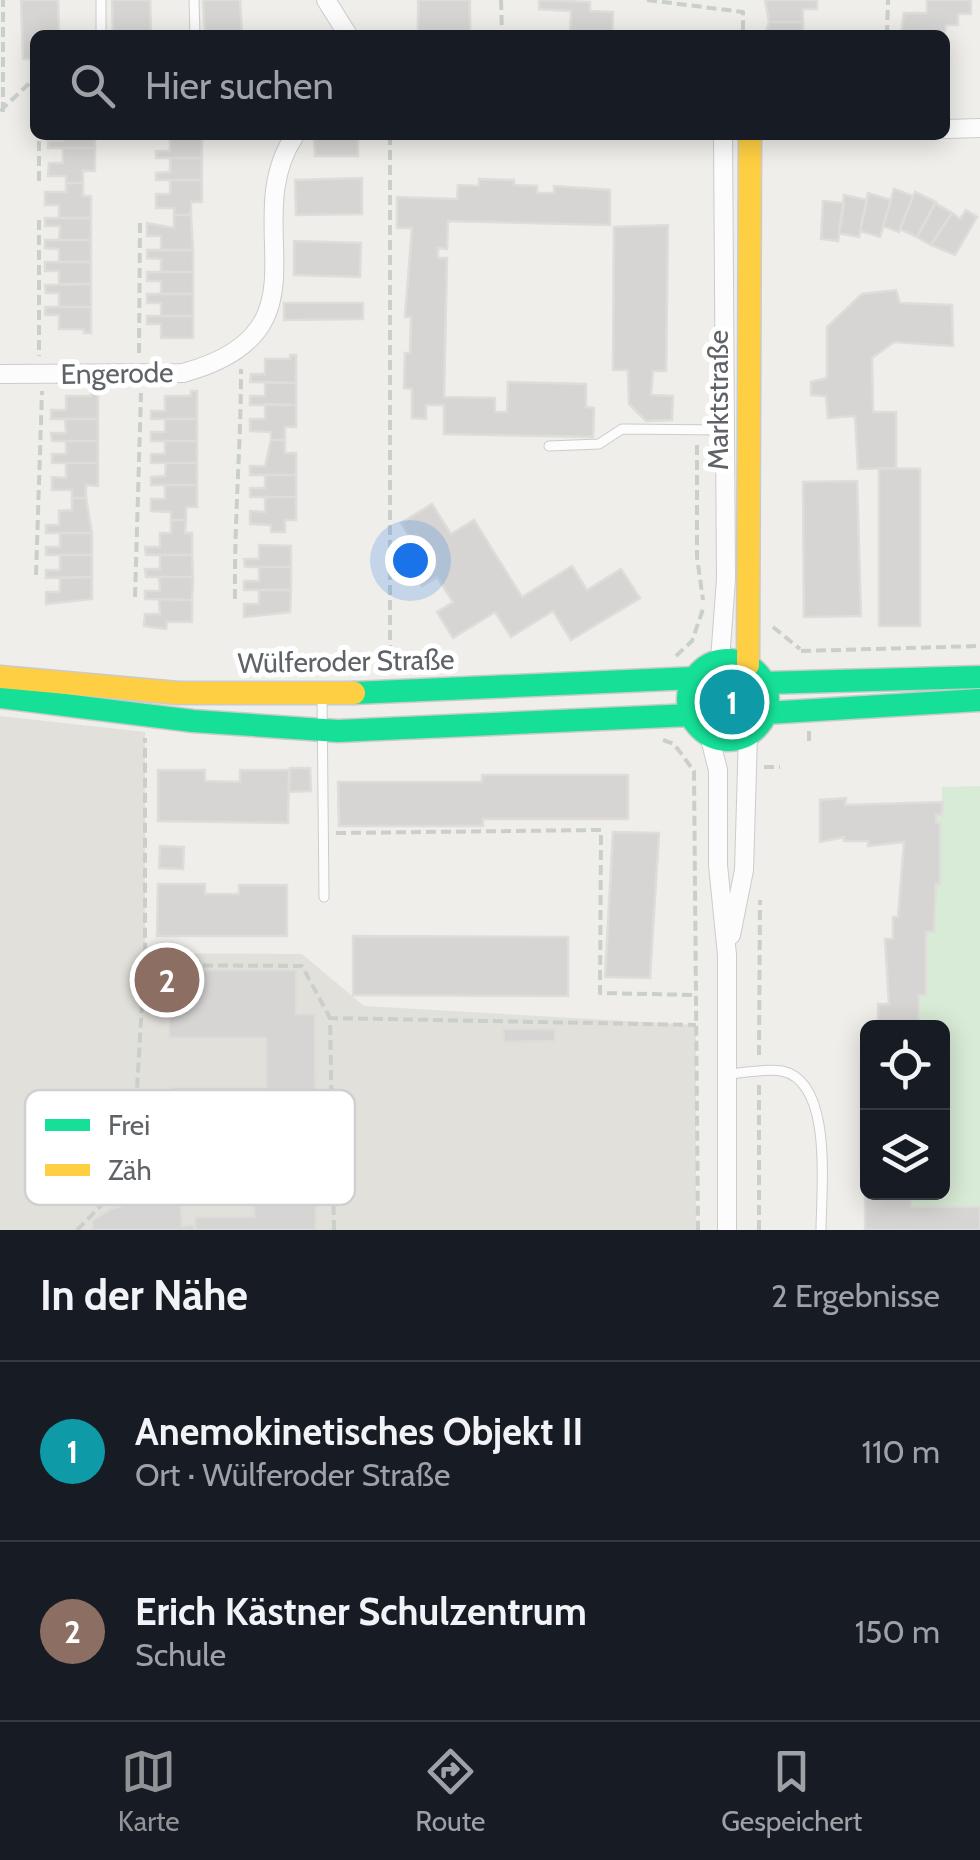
<!DOCTYPE html>
<html lang="de">
<meta charset="utf-8">
<style>
body{margin:0;font-family:Cabin,sans-serif;background:#242831;color:#f1f3f6}
.controls{position:absolute;right:30px;bottom:30px;display:grid;overflow:hidden;border-radius:15px;box-shadow:0 5px 25px #0003}
.controls button{width:90px;height:90px;display:grid;place-items:center;padding:0;border:0;border-bottom:2px solid #363941;background:#171b24;color:#f1f3f6;font:50px sans-serif}
.you{position:absolute;left:410px;top:560px;width:35px;height:35px;margin:-25px;border:8px solid #fff;border-radius:50%;background:#1a73e8;box-shadow:0 0 0 15px #1a73e833}
.badge{display:grid;place-items:center;width:65px;height:65px;border-radius:50%;background:#919496;color:#fff;font-size:32px;font-weight:700}
.pin{position:absolute;translate:-50% -50%;border:5px solid #fff;box-shadow:0 2px 10px #0006}
.list{margin:0;padding:0;list-style:none}
h2{display:flex;justify-content:space-between;align-items:center;height:130px;margin:0;padding:0 40px;font-size:42px}
h2 small{font-size:32px;font-weight:400;color:#9ea1a6}
.list li{display:grid;grid-template-columns:65px 1fr auto;gap:30px;align-items:center;box-sizing:border-box;height:180px;padding:0 40px;border-top:2px solid #363941}
.list b{display:block;font-size:38px;white-space:nowrap}
.list p{margin:0;font-size:32px;white-space:nowrap;color:#9ea1a6}
.list em{font-size:32px;font-style:normal;color:#9ea1a6}
.icon{flex:none;width:55px;height:55px;fill:none;stroke:currentColor;stroke-width:2;stroke-linecap:round;stroke-linejoin:round}
.map{position:relative;flex:none;width:980px;height:1230px;overflow:hidden}
.search{position:absolute;background:#171b24;box-shadow:0 5px 25px #0003;left:30px;right:30px;top:30px;height:110px;display:flex;align-items:center;gap:25px;box-sizing:border-box;padding:0 35px;border-radius:15px;color:#9ea1a6;font-size:38px}
.sheet{height:490px;background:#171b24}
nav{display:flex;justify-content:space-around;align-items:center;box-sizing:border-box;height:140px;border-top:2px solid #363941;background:#171b24;font-size:28px;color:#9ea1a6}
nav a{display:grid;justify-items:center;gap:5px}
nav .on{color:#919496}
.map>svg:first-child{display:block}
.education{fill:#e2e0da}
.green{fill:#d8ebd6}
.building{fill:#d6d5d3;stroke:#deddd9;stroke-width:2.5}
.lines{fill:none;stroke-linecap:round;stroke-linejoin:round}
.lane-casing{stroke:#cbcccc;stroke-width:11}
.street-casing{stroke:#cbcccc;stroke-width:20}
.fast-casing{stroke:#cacacb;stroke-width:25}
.slow-casing{stroke:#cacacb;stroke-width:25}
.path{stroke:#cacfcc;stroke-width:4;stroke-dasharray:10 5;stroke-linecap:butt}
.lane{stroke:#fdfcfc;stroke-width:9}
.street{stroke:#fdfcfc;stroke-width:18}
.fast{stroke:#16e098;stroke-width:22}
.slow{stroke:#ffcf43;stroke-width:22}
.labels{text-anchor:middle;stroke-width:10;stroke-linejoin:round;paint-order:stroke}
.street-label{font-size:28px;fill:#5f6368;stroke:#fff}
.key{fill:#fff;stroke:#cfd0d2;stroke-width:2.5}
.key-label{font-size:28px;fill:#5f6368}
</style>
<div class="map">
<svg width="980" height="1230" viewBox="0 0 980 1230">
<rect width="100%" height="100%" fill="#efeeea"/>
<path class="education" d="M0 716 145 732V953L302 954 364 1006 696 1025V1230H0Z"/>
<path class="green" d="M707 700a23 23 0 1 1 46 0a23 23 0 1 1-46 0Z
M980 786V1207H911V1193L942 1192V1028L919 1027V995L926 994V932L936 916V884L940 883V823H936V815L942 814V787Z"/>
<path class="building" d="M21 0H58L59 35H35V59H23Z
M112 0H150L151 35H113Z
M203 0H240L242 35H205Z
M418 0H470V35H418Z
M539 0 590 2V11L613 12 612 35H570L571 11 539 9Z
M765 0H817V9H803V22H769Z
M927 0H971V14H958V25H946L944 35H901L904 13H927Z
M769 22H803V34L818 35H765Z
M63 135H95V148H48V141H63Z
M202 135V158H156V151H170V136Z
M358 137V156H315L314 138Z
M63 148H95V171H83V183H66V176H48L49 163H63Z
M170 158H202V180H156V173L170 172Z
M362 178V214L296 215 295 180Z
M479 179 514 180V185L537 186V193H554V186L610 190V225L448 221 447 249 438 248V258H447L444 397 495 398V412H507L508 382 586 384V407L594 408 593 437 444 434V405H426V419L412 418V389L404 388 405 353H410L411 317H405L412 228H397V197L457 199 458 185 479 186Z
M170 180H202V202H191V215H174V208H156V194H170Z
M66 183H83V196H91V218H59V205H45V192H66Z
M894 189 913 196 899 232 883 226Z
M915 192 936 202 917 237 900 229Z
M868 193 891 200 880 237 860 231Z
M844 195 867 200 859 237 839 233Z
M823 201 844 203 838 241 821 239Z
M935 203 952 213 931 245 917 237Z
M966 210 977 217 955 255 931 245 952 213 960 219Z
M174 215H191L193 250H161V236H147V223L174 228Z
M45 218H91V240H59L60 226H45Z
M668 225 666 371H653L651 395 673 396 672 420 646 421 629 404 628 370H613L614 227Z
M45 240H91V262H59V249L45 248Z
M294 241 361 243 360 277 294 275Z
M147 250H193V272H161V259L147 258Z
M45 262H91V284H59V271H45Z
M147 272H193V294H161V281H147Z
M91 284V307H59V293H46L45 285Z
M896 290 900 303 952 305 953 346 894 342 872 358 873 412H896V468L858 469 855 416 828 418 826 396 811 395V382L827 378V327L862 294Z
M147 294H193V316H161V303H147Z
M284 303H363V319L284 320Z
M45 307H91V333H84V329H59V315H45Z
M147 316H193V338H161V324H147Z
M290 355H296V383L250 382 251 374H265V359H290Z
M265 382 296 383V405H250V396H265Z
M91 391H98V419H51V410H66V396H91Z
M191 391H197V419H151V411H165V396H191Z
M265 404 296 405V427H285V440H271V432L250 431V419H265Z
M65 419H98V441H52L51 433H66Z
M165 419H197V441H151V432H165Z
M271 440H285V453H296V475H250V466H265Z
M66 441H98V463H52V454H66Z
M165 441H197V463H151V454H165Z
M66 463H98V486L86 485V498H72V490H52V477L66 478Z
M166 463H197V485H151V477L165 476Z
M879 468 920 469V626H879Z
M265 475H296V497H250V488H265Z
M857 481 861 616 804 617 803 482Z
M165 485H197V507H186V520H171V512L151 511V499H165Z
M265 497H296V520H285V532H271V525L250 524V511L265 512Z
M72 498H86L92 533H46V525H59V511L72 510Z
M432 504 451 534 474 520 522 597 572 566 587 590 621 569 640 598 571 640 553 611 511 637 495 612 453 638 437 612 453 602 437 577 422 586 401 553 415 545 401 523Z
M171 520H186L185 533H192V555H146L145 547H160V533H171Z
M60 533H92V555H46V547H60Z
M259 545 291 546V567H245L244 559H259Z
M60 555H92V577L46 578V570H60Z
M160 555H192L193 577H146L145 569H160Z
M259 567H291V590H244V581H259Z
M92 577V599L46 604V592H60V578Z
M159 577H193L192 600 145 599V591H160Z
M259 590H291L290 612 244 617V604H259Z
M159 600H192V622H167L166 629 144 626 145 614H160Z
M290 768H310L311 791 289 792Z
M158 770H205V781L240 782V770H289L288 823 158 821Z
M482 775H628V819H483V826H339L338 782H482Z
M846 798 845 805 943 802 942 815H936V823H940V884H936L934 932H926V995H919V1028H882L878 1022V1004H889L885 939H893V917H898L904 842 868 846V841H844V837L820 842V800Z
M613 832 659 833 650 978 605 977Z
M160 846 184 847 183 869 159 868Z
M158 884H205V894H239V885H287V936H157Z
M353 936 568 937V996L353 995Z
M169 970H296V1014H315L316 1230H195V1217H254V1157L171 1158V1087H266V1038H169Z
M503 1029H555V1041L504 1042Z
M865 1112 868 1192H911V1207H980V1230H865Z
M153 1198 181 1199 182 1226 195 1224V1230H92V1221L112 1208Z"/>
<g class="lines">
<defs>
<path id="lane" d="M194 0 195 35
M101 35V0
M549 446 599 444 622 429 725 430
M322 697 324 897
M727 1074C744 1073 766 1068 782 1071 834 1082 821 1191 821 1230"/>
<path id="street" d="M326 0 348 35
M945 129 980 128
M0 374 183 373C337 331 235 225 295 135
M720 660 726 579 723 135
M709 735 718 770V865L727 955V1230
M731 935 744 870 748 734"/>
<path id="fast" d="M688 700a40 40 0 1 1 80 0a40 40 0 1 1-80 0Z
M764 683 980 677
M354 693 694 678
M0 697 193 721 338 731 691 715
M766 713 980 700"/>
<path id="slow" d="M748 665 750 135
M0 677 178 693H354"/>
</defs>
<use href="#lane" class="lane-casing"/>
<use href="#street" class="street-casing"/>
<use href="#fast" class="fast-casing"/>
<use href="#slow" class="slow-casing"/>
<path class="path" d="M501 0 502 35
M647 0 743 12V35
M887 35 888 0
M0 111 35 78
M3 112V0
M39 181V135
M39 220V356
M139 353 140 222
M697 445V557L703 600
M36 575 42 391
M135 597 141 393
M235 599C234 522 241 446 241 369
M773 627 800 649
M801 651 980 646
M676 656 692 641 703 609
M390 670V135
M809 731V742
M663 740 674 744 694 771 698 1230
M764 767H780
M336 833 601 830 600 993 697 995
M143 965 302 966 330 1018
M759 1055 760 900
M759 1085V1230
M77 1230 132 1174 145 953V738
M334 1230 330 1018 696 1025"/>
<use href="#lane" class="lane"/>
<use href="#street" class="street"/>
<use href="#fast" class="fast"/>
<use href="#slow" class="slow"/>
</g>
<g class="labels">
<g class="street-label">
<text transform="translate(117 373) rotate(-1)" y="10">Engerode</text>
<text transform="translate(718 400) rotate(-90)" y="10">Marktstraße</text>
<text transform="translate(346 661) rotate(-1)" y="10">Wülferoder Straße</text>
</g>
</g>
<rect x="25" y="1090" width="330" height="115" rx="15" class="key"/>
<rect x="45" y="1119" width="45" height="12" fill="#16e098"/>
<rect x="45" y="1164" width="45" height="12" fill="#ffcf43"/>
<g class="key-label">
<text x="108" y="1135">Frei</text>
<text x="108" y="1180">Zäh</text>
</g>
</svg>
<div class="controls">
<button><svg class="icon" aria-label="locate" viewBox="0 0 24 24"><circle cx="12" cy="12" r="6"/><path d="M12 2v4M12 18v4M2 12h4M18 12h4"/></svg></button>
<button><svg class="icon" aria-label="layers" viewBox="0 0 24 24"><path d="M12 4l9 5-9 5-9-5zM3 14l9 5 9-5"/></svg></button>
</div>
<div class="you"></div>
<div class="pin badge" style="left:732px;top:702px;background:#0f9aa8">1</div>
<div class="pin badge" style="left:167px;top:980px;background:#8d6e63">2</div>
<div class="search"><svg class="icon" aria-label="search" viewBox="0 0 24 24"><circle cx="10" cy="10" r="6"/><path d="M15 15l6 6"/></svg>Hier suchen</div>
</div>
<section class="sheet">
<h2>In der Nähe<small>2 Ergebnisse</small></h2>
<ul class="list">
<li><span class="badge" style="background:#0f9aa8">1</span><div><b>Anemokinetisches Objekt II</b><p>Ort · Wülferoder Straße</p></div><em>110 m</em></li>
<li><span class="badge" style="background:#8d6e63">2</span><div><b>Erich Kästner Schulzentrum</b><p>Schule</p></div><em>150 m</em></li>
</ul>
</section>
<nav>
<a class="on"><svg class="icon" aria-label="map" viewBox="0 0 24 24"><path d="M3 6l6-2 6 2 6-2v14l-6 2-6-2-6 2zM9 4v14M15 6v14"/></svg>Karte</a>
<a><svg class="icon" aria-label="directions" viewBox="0 0 24 24"><path d="M12 3l9 9-9 9-9-9zM9 14v-3h6M13 9l2 2-2 2"/></svg>Route</a>
<a><svg class="icon" aria-label="saved" viewBox="0 0 24 24"><path d="M7 4h10v16l-5-4-5 4z"/></svg>Gespeichert</a>
</nav>
